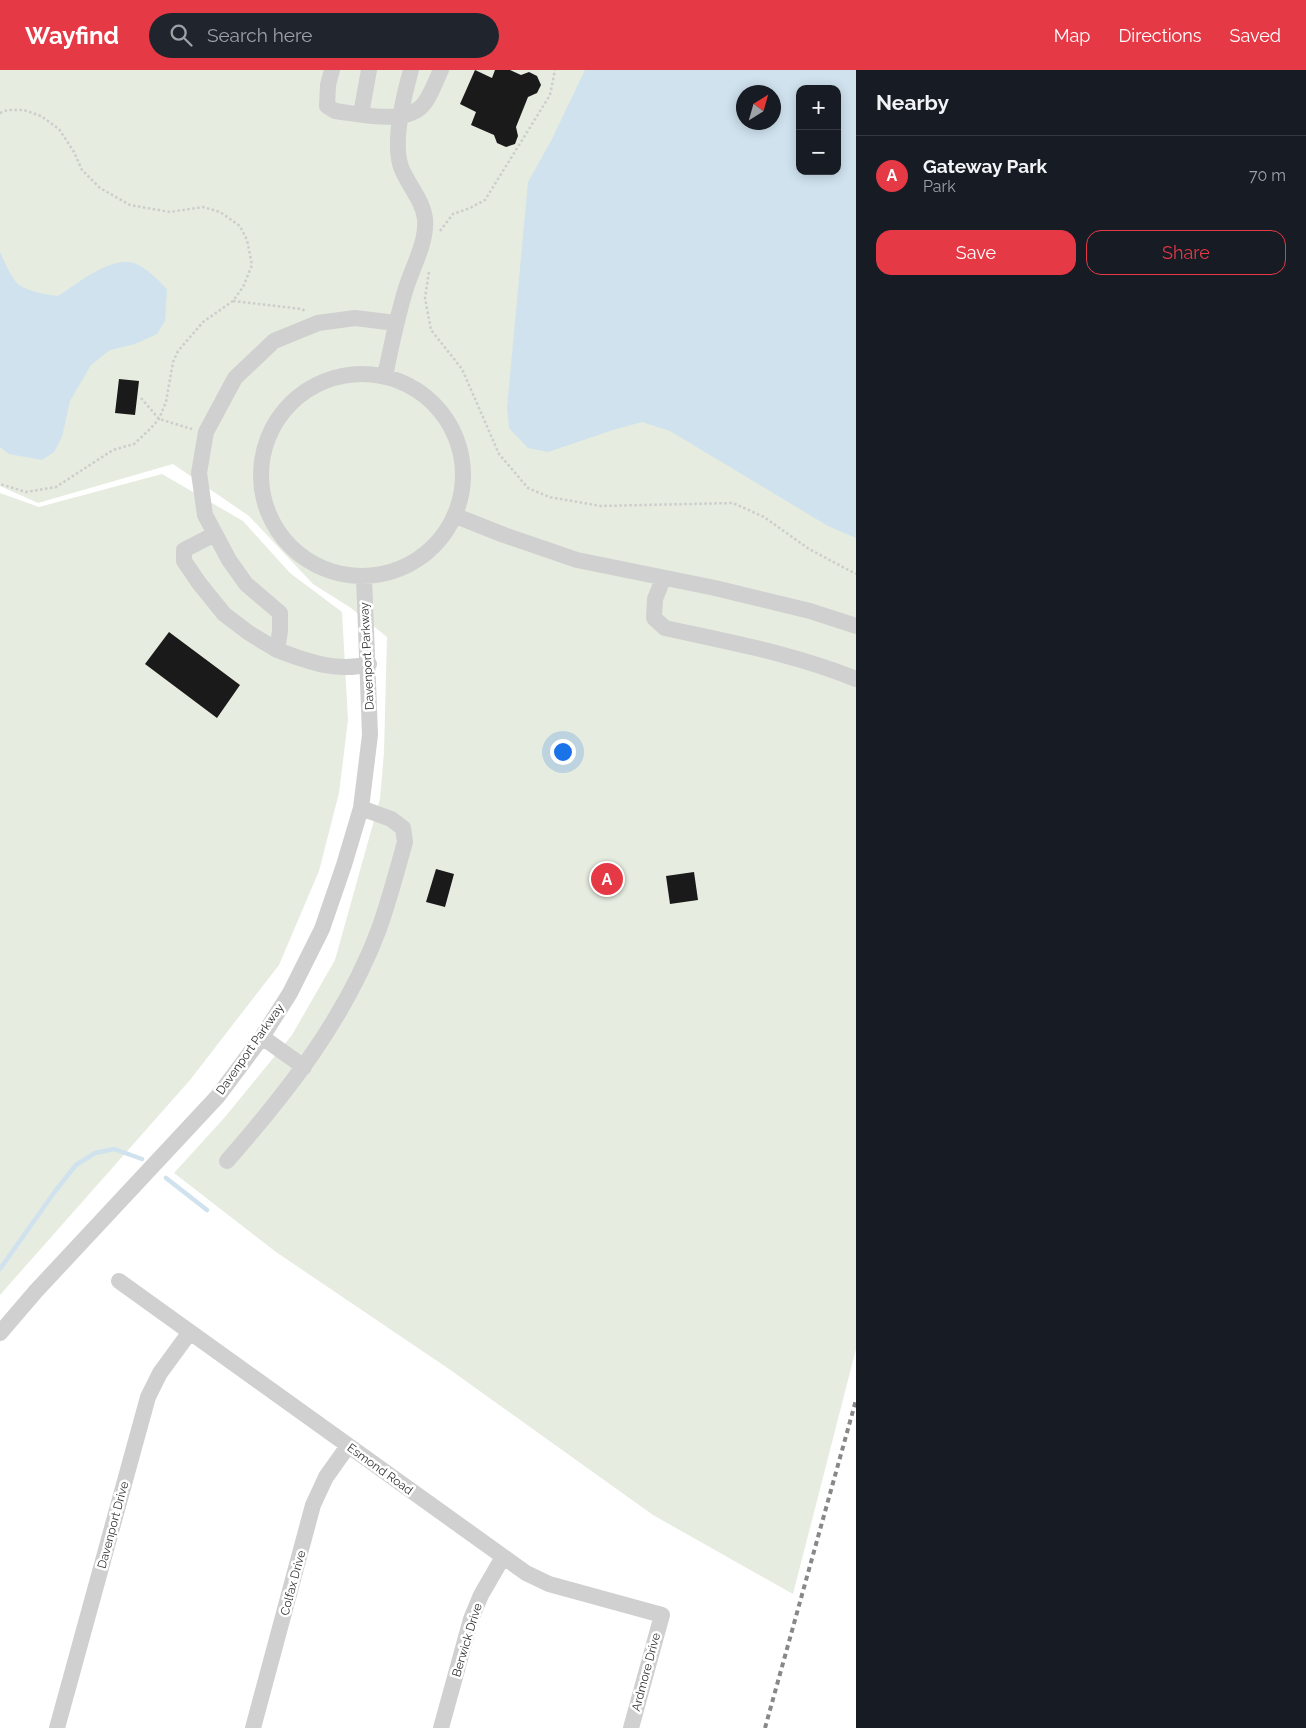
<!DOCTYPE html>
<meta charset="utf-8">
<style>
body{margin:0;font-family:Raleway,sans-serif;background:#20242c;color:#f1f3f6}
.controls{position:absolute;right:15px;top:15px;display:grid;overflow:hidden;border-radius:10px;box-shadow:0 2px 12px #0003}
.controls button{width:45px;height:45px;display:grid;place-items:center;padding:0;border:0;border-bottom:1px solid #363941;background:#171b24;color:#f1f3f6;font:25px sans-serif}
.compass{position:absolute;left:736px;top:15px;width:45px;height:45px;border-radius:50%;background:#171b24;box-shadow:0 2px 12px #0003;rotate:37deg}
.you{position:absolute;left:562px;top:681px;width:18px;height:18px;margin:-12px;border:4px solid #fff;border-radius:50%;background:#1a73e8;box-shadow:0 0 0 8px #1a73e833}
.badge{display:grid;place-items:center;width:32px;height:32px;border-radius:50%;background:#e63946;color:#fff;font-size:16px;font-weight:700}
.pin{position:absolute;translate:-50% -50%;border:2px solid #fff;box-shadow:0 1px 5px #0006}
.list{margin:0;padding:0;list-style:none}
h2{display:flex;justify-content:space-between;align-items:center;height:65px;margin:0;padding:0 20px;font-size:21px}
h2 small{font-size:16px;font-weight:400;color:#9ea1a6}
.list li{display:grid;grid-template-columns:32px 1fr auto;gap:15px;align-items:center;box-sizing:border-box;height:80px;padding:0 20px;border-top:1px solid #363941}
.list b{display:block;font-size:19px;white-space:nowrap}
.list p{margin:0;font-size:16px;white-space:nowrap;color:#9ea1a6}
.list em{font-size:16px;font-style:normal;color:#9ea1a6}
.actions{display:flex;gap:10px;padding:15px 20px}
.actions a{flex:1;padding:11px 0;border:1px solid #e63946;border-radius:15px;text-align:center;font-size:18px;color:#e63946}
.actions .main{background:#e63946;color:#fff}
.icon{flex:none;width:28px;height:28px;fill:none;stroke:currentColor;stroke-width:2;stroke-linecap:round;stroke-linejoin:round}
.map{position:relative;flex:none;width:856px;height:1658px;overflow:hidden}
header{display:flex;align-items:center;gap:30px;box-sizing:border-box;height:70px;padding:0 25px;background:#e63946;color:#fff}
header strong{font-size:24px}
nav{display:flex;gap:28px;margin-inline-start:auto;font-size:18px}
.search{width:350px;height:45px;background:#20242c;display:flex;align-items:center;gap:12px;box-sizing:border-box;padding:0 18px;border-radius:28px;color:#9ea1a6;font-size:19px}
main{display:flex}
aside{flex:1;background:#171b24}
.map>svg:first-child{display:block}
.green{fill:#e6ecdf;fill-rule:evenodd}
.water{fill:#cfe2ee;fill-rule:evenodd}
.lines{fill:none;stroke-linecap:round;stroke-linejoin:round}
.stream{stroke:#cfe2ee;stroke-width:4.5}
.building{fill:#1a1a1a}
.path{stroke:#cdcdcd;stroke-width:2.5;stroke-dasharray:2.5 2.5;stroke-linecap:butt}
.minor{stroke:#d0d0d0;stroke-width:16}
.rail{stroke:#888;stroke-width:4;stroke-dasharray:5 4;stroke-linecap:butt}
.labels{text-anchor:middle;stroke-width:5;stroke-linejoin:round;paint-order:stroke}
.street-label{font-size:12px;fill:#333;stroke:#fff}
</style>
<header>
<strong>Wayfind</strong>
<div class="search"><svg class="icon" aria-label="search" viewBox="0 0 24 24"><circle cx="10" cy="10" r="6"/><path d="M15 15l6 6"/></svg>Search here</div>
<nav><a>Map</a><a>Directions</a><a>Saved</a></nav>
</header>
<main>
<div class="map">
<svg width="856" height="1658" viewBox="0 0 856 1658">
<rect width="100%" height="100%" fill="#fff"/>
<path class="green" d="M0 0H856V1279L793 1524 653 1445 449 1299 276 1182 174 1103 225 1047 292 965 335 890 380 729 384 682 387 567 351 538 313 514 249 446 173 394 38 433 0 416ZM800 19H837V101H800ZM744 22H774V52H744Z
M162 404 243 451 290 503 342 542 348 650 339 723 319 801 279 895 190 1010 0 1225V423L39 437Z"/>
<path class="water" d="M585 0H856V468L828 456 670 361 642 352 613 360 548 382 528 378 509 358 507 338 528 112 551 71ZM800 19H837V101H800ZM744 22H774V52H744Z
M0 182C5 192 9 204 17 213 25 221 47 225 58 226 77 214 110 186 134 193 147 198 158 210 167 219L165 251 157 264 135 274 110 280 91 295 70 331 62 367 54 382 42 390 9 384 0 377Z"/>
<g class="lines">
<path class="stream" d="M166 1108 207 1140
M0 1199 56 1120 76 1095 95 1083 114 1079 142 1089"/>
</g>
<path class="building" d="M475 0 492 8 495 0H510L521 5 529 2 537 6 541 15 537 23 528 27 516 57 518 66 515 74 506 77 497 73 494 65 471 55 476 42 460 34Z
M119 309 139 311 135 345 115 343Z
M169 562 240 615 217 648 145 594Z
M436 799 454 804 445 837 426 832Z
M694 802 698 830 670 834 666 806Z"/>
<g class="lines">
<path class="path" d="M0 43 7 40H24L41 46 59 59 74 82 82 100 100 118 130 135 170 142 203 137 220 142 240 156 247 170 252 195 243 217 233 231 203 252 178 281 173 292 166 332 159 349 150 359 134 374 113 380 56 417 26 422 0 414
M440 161 453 144 470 138 485 130 550 25 555 0
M429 202 425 228 431 260 462 299 499 384 528 418 549 427 601 436 733 433 764 447 809 479 856 504
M233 231 302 239 306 242
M141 328 159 349 192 359"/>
<path class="minor" d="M332 0 328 15 327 36 335 41C359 44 400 54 420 38 430 29 435 12 441 0
M361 44 369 0
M261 405a101 101 0 1 1 202 0a101 101 0 1 1-202 0Z
M385 306C391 277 397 247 406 218 413 196 427 172 425 149 423 130 407 114 401 97 392 72 404 25 411 0
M456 446 504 465 577 490 715 518 810 541 856 556
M215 464 184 480V491L199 513 224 544 249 563 277 580
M663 509 655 529 654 548 665 558C729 572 795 584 856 609
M369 594C337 603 307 591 277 580L280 561V543L246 514 229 490 205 445 199 403 206 362 235 308 274 271 318 253 355 248 396 253
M262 967 304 997
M227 1091C289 1020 345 949 379 859 389 831 397 801 405 772L403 758 391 749 361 738
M119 1211 526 1503 549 1514 662 1545 631 1658
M0 1263 36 1221 218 1026 262 967 290 923 322 859 344 795 361 738 370 665 364 507
M57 1658 148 1327 160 1303 190 1262
M253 1658 313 1435 326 1407 348 1376
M441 1658 471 1549 481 1525 503 1487"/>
<path class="rail" d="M765 1658 856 1330"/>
</g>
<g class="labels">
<g class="street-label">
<text transform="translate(367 586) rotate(-93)" y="4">Davenport Parkway</text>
<text transform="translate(250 979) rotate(-55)" y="4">Davenport Parkway</text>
<text transform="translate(380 1399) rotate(36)" y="4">Esmond Road</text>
<text transform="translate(113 1455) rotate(-75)" y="4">Davenport Drive</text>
<text transform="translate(293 1513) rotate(-75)" y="4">Colfax Drive</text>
<text transform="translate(467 1570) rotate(-73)" y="4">Berwick Drive</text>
<text transform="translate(646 1602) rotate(-75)" y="4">Ardmore Drive</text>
</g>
</g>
</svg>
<div class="controls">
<button>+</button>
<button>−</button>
</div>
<svg class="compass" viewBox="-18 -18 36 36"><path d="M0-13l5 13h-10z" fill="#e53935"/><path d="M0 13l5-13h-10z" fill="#9ea1a6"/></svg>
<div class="you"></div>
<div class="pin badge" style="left:607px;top:809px">A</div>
</div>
<aside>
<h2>Nearby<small></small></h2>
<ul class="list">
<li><span class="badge">A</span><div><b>Gateway Park</b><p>Park</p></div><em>70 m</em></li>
</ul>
<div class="actions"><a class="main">Save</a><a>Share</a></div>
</aside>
</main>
